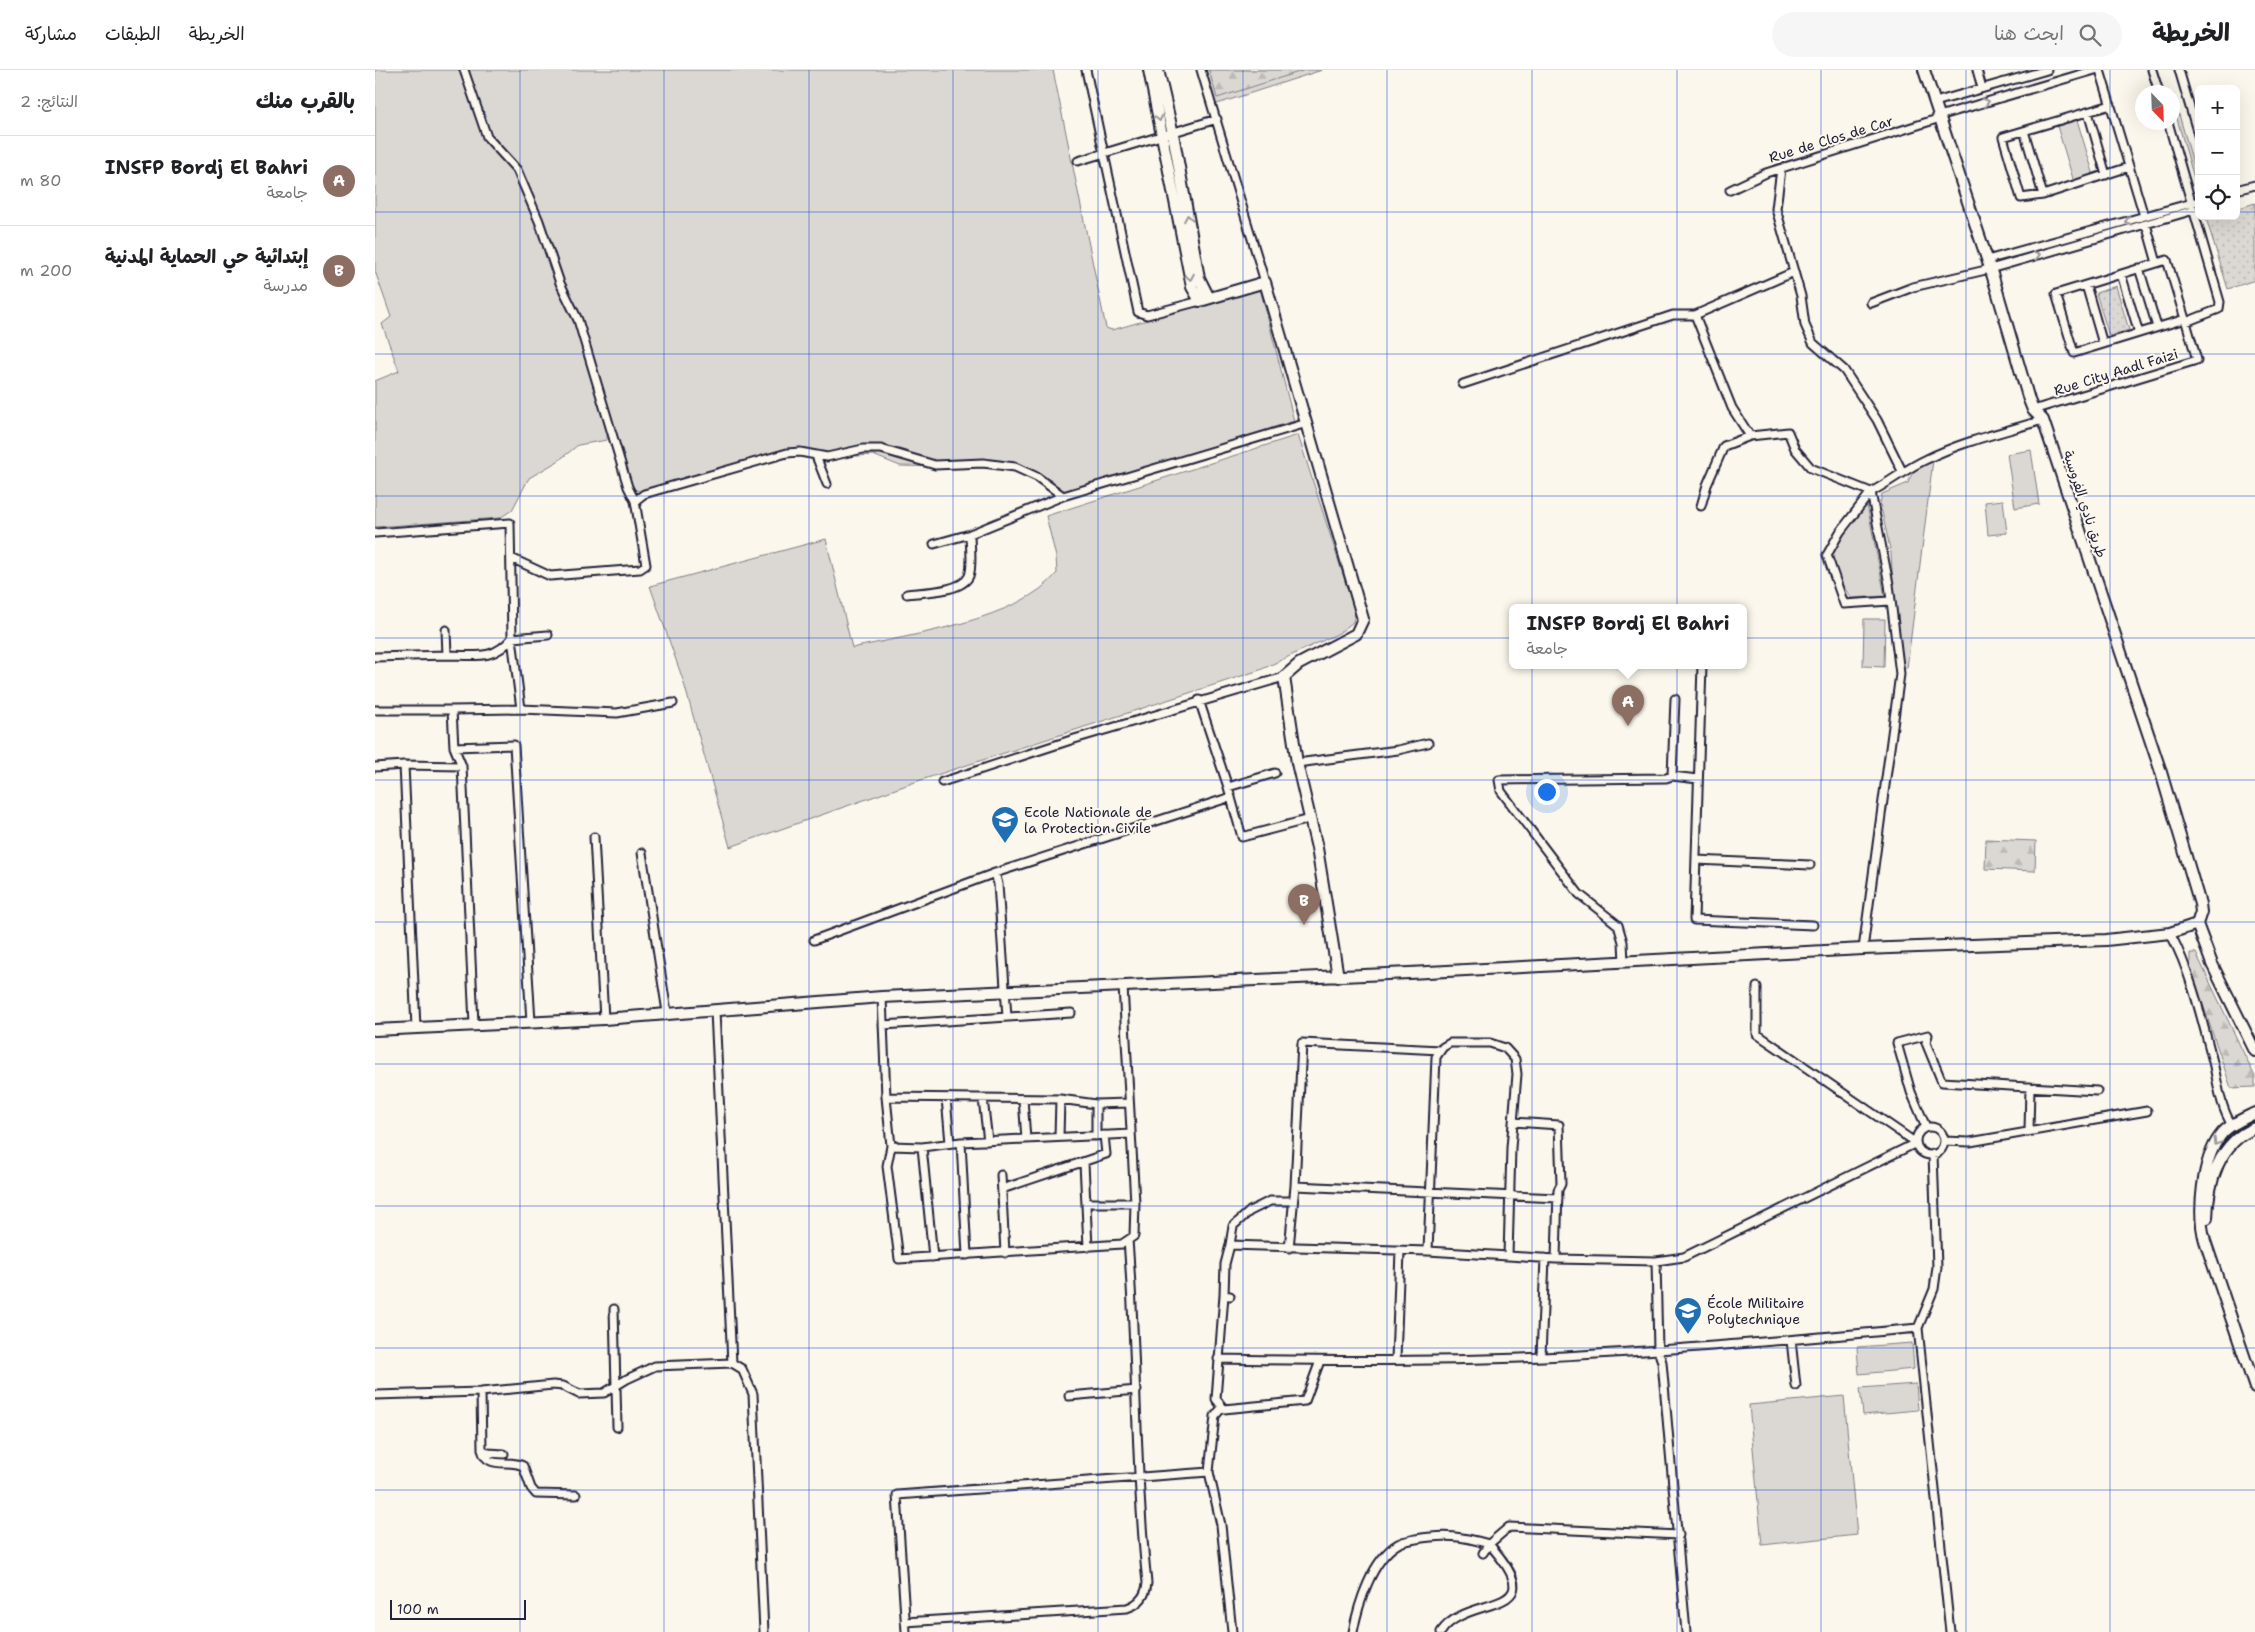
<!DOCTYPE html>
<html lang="ar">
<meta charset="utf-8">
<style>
body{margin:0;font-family:"Shantell Sans","Playpen Sans Arabic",sans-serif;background:#f6f6f6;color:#202124;direction:rtl}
.controls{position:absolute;right:15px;top:15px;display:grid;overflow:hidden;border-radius:8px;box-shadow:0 5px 20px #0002}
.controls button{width:45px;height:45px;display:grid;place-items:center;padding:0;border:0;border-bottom:1px solid #e0e0e0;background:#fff;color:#202124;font:25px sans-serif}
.compass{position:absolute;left:1760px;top:15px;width:45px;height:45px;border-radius:50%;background:#fff;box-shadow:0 5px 20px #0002;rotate:157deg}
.scale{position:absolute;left:15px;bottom:12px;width:136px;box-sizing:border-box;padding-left:5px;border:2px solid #22223b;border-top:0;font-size:14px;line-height:18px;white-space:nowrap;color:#22223b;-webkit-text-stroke:4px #fbf7ec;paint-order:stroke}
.you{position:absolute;left:1171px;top:721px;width:18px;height:18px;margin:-12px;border:4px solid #fff;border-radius:50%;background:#1a73e8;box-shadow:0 0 0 8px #1a73e833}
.badge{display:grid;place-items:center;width:32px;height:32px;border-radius:50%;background:#1f6fb2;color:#fff;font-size:16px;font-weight:700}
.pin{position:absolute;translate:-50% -41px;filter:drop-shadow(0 1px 2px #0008)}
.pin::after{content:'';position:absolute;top:26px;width:18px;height:15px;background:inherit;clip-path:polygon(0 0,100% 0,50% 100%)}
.popup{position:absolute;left:1134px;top:534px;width:238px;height:65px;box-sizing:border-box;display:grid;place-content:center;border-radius:8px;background:#fff;filter:drop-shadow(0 1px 4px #0005);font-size:16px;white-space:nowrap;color:#757577}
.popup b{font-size:19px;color:#202124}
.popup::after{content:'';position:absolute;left:50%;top:100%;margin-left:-10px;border:10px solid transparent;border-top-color:#fff}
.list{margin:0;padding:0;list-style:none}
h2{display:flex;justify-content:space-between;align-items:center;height:65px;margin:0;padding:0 20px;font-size:21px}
h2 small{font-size:16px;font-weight:400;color:#757577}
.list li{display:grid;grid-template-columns:32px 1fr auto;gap:15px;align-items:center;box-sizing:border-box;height:90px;padding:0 20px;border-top:1px solid #e0e0e0}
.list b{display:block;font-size:19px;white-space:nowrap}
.list p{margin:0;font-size:16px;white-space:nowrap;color:#757577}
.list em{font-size:16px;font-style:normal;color:#757577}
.icon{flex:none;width:28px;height:28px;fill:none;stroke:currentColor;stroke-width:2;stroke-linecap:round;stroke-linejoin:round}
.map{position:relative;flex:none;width:1880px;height:1562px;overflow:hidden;direction:ltr}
header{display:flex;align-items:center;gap:30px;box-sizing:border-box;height:70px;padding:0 25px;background:#fff;border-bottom:1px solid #e0e0e0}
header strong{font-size:24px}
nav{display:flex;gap:28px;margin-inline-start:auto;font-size:18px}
.search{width:350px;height:45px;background:#f6f6f6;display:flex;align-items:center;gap:12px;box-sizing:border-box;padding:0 18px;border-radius:28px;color:#757577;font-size:19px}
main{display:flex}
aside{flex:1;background:#fff}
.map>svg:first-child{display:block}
.grass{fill:#dbd8d3;stroke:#7e7d87}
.forest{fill:url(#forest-firs);stroke:#7e7d87}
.park{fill:url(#park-dots);stroke:#7e7d87}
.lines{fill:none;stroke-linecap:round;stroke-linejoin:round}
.street-casing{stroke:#22223b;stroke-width:11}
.secondary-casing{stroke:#22223b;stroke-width:14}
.street{stroke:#fbf7ec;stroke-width:7}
.secondary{stroke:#fbf7ec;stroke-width:10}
.oneway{stroke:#99979c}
.grid{fill:none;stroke:#1d4ed8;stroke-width:1;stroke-opacity:0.55}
.labels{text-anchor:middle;stroke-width:4;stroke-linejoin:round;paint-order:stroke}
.street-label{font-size:14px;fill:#22223b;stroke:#fbf7ec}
.poi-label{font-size:14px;fill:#22223b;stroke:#fbf7ec;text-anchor:start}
</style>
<header>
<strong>الخريطة</strong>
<div class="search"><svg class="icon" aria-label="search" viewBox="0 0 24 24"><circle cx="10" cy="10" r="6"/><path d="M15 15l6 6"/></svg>ابحث هنا</div>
<nav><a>الخريطة</a><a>الطبقات</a><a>مشاركة</a></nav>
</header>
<main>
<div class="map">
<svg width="1880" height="1562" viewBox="0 0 1880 1562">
<defs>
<pattern id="forest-firs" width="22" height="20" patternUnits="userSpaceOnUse" patternTransform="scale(1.25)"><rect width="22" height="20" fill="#dbd8d3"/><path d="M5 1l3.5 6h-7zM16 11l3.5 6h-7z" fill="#bcb9b6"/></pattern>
<pattern id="park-dots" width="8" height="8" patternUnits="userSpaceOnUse" patternTransform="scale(1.25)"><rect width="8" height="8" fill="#dbd8d3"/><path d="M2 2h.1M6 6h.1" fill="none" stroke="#bcb9b6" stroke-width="1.8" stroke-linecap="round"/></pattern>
</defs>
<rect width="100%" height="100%" fill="#fbf7ec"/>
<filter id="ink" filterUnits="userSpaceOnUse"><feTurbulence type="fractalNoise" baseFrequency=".02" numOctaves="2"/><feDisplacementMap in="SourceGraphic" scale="10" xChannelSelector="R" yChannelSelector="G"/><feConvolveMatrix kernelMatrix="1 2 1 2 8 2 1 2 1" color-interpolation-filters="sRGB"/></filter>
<g filter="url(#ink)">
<path class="grass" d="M0 0H678L731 258 737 260 885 218 919 351 689 423 662 402 617 398 525 396 498 385 482 386 417 381 266 422 255 417 233 335 232 370 203 375 183 391 154 408 137 440 125 448 0 457V311L24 301 7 254 16 247 0 201Z
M829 0H947L839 35Z
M1798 24 1824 113 1823 122 1798 35Z
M1702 50 1719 106 1699 112 1682 56Z
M923 365 980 542 978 552 964 563 885 600 546 710 355 777 308 610 275 516 451 469 477 578C534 565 645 550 682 503L681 487 671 446Z
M1656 380 1664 434 1640 438 1632 384Z
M1558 390 1532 598H1529L1519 532 1516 483 1505 433 1507 424 1533 413C1537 399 1546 396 1558 390Z
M1628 430 1632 463 1613 465 1610 432Z
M1490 434 1492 435 1510 526 1476 528C1467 514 1455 497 1459 480Z
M1489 549H1510L1509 597 1488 596Z
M1537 1273 1539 1299 1484 1304 1482 1277Z
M1541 1314 1543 1340 1488 1345 1485 1318Z
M1469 1326 1482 1465 1387 1475 1374 1335Z"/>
<path class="forest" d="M834 0H930L842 28Z
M1611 769 1661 771 1660 801 1610 799Z
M1815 883H1821L1880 1007V1017L1856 1018 1815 896Z"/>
<path class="park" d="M1880 133V210L1853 219 1831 148 1861 146V139Z
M1741 216 1754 260 1734 266 1721 223Z"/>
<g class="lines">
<defs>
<path id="street" d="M89 0 112 67 142 100 164 151 185 213 203 250 253 417 260 431 269 424 412 383 425 382 452 387 488 379H506L560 395 608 393 640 397 662 407 688 426
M711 0 763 242 772 245 825 231
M826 0 890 212
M1602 0 1607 18
M1725 0 1769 146
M1777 0 1784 22
M1804 0 1824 68
M1560 32 1672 0
M1736 35 1628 67 1646 128 1668 125 1754 97
M1713 42 1731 105
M1793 52 1845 232 1844 239 1811 252
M1649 61 1668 125
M703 91 842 49
M1406 99 1401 139 1426 226 1430 255 1438 273 1469 300 1502 350 1528 403
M1355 120 1391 103 1559 50 1564 46 1720 0
M1861 120 1880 115
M1771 154 1782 193
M1612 190 1824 131
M1764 198 1782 257
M1746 204 1764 263
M1711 215 1728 274
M1496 233 1538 217 1615 199 1819 140
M1088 314 1298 245H1320
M1658 340 1822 290 1811 252 1810 249 1792 190 1681 224 1699 283 1810 249
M1375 366 1357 338 1320 245 1419 202
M441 386 452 414
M1326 436 1332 415 1349 376 1375 366 1413 362 1420 379 1436 398 1496 422 1465 462 1452 485 1469 534 1515 531
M0 463 135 453 137 568 146 639 242 643 298 633
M559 474 595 464 688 426 932 353
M136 488 175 506 265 499 271 495 260 431
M532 524C548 522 587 522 594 506 598 495 595 476 595 464
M72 585C99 585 119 591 137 568L173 565
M0 587 72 585 71 560
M1327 595 1319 850 1438 855
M824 630 853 717 867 767 935 749
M0 640H77L79 677 87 696 99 954
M77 640 146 639
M79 677 139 675 156 952
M922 693 1023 680 1053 673
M0 697 29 695
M1297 706 1300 629
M567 712 696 670 909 607
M853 717 900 703
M219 767 229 949
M267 783 292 942
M1321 790 1435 795
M620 803 623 814 632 947
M1795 863C1816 902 1827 950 1838 992 1843 1013 1845 1037 1857 1055
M439 870 620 803 856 727
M1488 879 1525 604 1514 514 1496 422C1515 412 1532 398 1552 389 1588 371 1629 362 1668 350
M1249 892 1248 872 1243 855 1204 824 1126 721 1124 710 1291 708 1297 706 1323 709
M1382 917V964L1541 1073
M507 927 511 1027 516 1076 512 1096 524 1189 747 1174 759 1166 760 1133 748 916
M340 941 357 1293 367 1299 378 1324 389 1562
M508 955 696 943
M41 958 29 695 87 696
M511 1027 685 1029 721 1034V1066
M571 1028 575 1073
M608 1029 613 1071
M648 1029 651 1069
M721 1034 753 1033
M1138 1052 1184 1055 1186 1114 1183 1120 1181 1189
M1551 1057 1536 1022 1522 973 1553 965 1551 973 1567 1012 1722 1021
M1541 1071a14 14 0 1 1 28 0a14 14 0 1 1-28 0Z
M1654 1061 1655 1017
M684 1067 685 1029
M1569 1071 1595 1072 1772 1041
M586 1072 592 1185
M516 1076 547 1077 586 1072 756 1064
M547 1077 558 1187
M709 1093 713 1177
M626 1105 630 1183
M920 1116 1183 1128
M627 1119 731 1084 729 1065
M712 1133H760
M855 1175 858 1156 875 1141 895 1131H918
M914 1178 920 1116 927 973 1065 980
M1053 1181 1061 987 1068 977 1075 973H1115L1130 978 1140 989 1142 1004 1136 1078 1133 1186
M1281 1191 1283 1280 1287 1292 1311 1562
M855 1226 849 1225 850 1194 855 1175 1053 1181 1181 1189 1281 1191 1309 1187 1541 1073
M239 1239 242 1357
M1543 1258 1575 1562
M1416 1270 1421 1316
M1166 1287 1170 1188
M843 1289C951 1291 1060 1292 1168 1287 1293 1281 1418 1270 1543 1258L1559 1219 1562 1197 1558 1084
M1021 1290 1025 1181
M106 1322 107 1379 113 1383 129 1384
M0 1325 106 1322 178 1315 188 1316 204 1324 229 1323 252 1309 280 1296 357 1293
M694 1326 762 1320
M849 1339 930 1331 945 1291
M107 1379C111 1400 134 1389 148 1396L156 1418 161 1424 201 1425
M834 1402 846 1455 857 1562
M530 1552 752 1538C764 1534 771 1526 772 1513 760 1399 762 1284 753 1170
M531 1562 522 1425 834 1402 840 1346 845 1340 849 1339 841 1329 849 1225
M978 1562C983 1535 997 1489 1023 1474 1028 1471 1036 1470 1041 1469 1070 1464 1086 1466 1114 1474L1134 1457 1304 1465
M1066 1562C1092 1522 1182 1550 1114 1474L1108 1483"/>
<path id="secondary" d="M774 0 817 217 825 231 890 212 988 549 981 564 924 594 909 607 922 693 942 778 963 907
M783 0 798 64 824 208 834 228
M1822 854 1837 894 1880 981
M0 960 229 949 507 927 1034 903 1488 879 1731 870 1795 863 1822 854 1826 842 1825 834 1785 699 1668 350 1658 340 1654 330 1618 207 1549 0
M1880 1043C1868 1049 1853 1055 1845 1066 1827 1090 1822 1144 1830 1171L1880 1318
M1832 1148C1833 1112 1844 1072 1880 1058"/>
</defs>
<use href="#street" class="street-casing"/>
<use href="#secondary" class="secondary-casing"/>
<use href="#street" class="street"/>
<use href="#secondary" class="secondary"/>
</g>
<defs><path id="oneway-chevron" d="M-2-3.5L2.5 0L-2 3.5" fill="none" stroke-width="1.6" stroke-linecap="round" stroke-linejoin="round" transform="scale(1.25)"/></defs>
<g class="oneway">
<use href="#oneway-chevron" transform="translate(1611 32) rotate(-16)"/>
<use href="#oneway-chevron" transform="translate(784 48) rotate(77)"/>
<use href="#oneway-chevron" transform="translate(813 148) rotate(-100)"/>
<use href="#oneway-chevron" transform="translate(1753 151) rotate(164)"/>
<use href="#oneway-chevron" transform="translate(1662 185) rotate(-16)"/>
<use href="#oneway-chevron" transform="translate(815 207) rotate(79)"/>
<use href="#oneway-chevron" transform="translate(1842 1072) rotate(121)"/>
</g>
</g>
<path class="grid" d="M145 0V1562M289 0V1562M434 0V1562M578 0V1562M723 0V1562M868 0V1562M1012 0V1562M1157 0V1562M1302 0V1562M1446 0V1562M1591 0V1562M1735 0V1562M0 142H1824M1861 142H1880M0 284H1880M0 426H1880M0 568H1880M0 710H1880M0 852H1880M0 994H1880M0 1136H1880M0 1278H1880M0 1420H1880"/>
<defs>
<symbol id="university-pin" viewBox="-11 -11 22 30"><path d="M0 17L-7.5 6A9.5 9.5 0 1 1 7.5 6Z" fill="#1f6fb2" stroke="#fbf7ec"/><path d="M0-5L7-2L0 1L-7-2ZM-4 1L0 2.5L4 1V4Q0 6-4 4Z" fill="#fff"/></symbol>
</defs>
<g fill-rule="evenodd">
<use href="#university-pin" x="614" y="734" width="32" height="43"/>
<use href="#university-pin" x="1297" y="1225" width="32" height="43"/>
</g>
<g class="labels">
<g class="street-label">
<text transform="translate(1456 69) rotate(-17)" y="5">Rue de Clos de Car</text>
<text transform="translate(1741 302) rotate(-17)" y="5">Rue City Aadl Faizi</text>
<text transform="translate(1710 434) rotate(72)" y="5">طريق نادي الفروسية</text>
</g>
<g class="poi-label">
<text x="649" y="747">Ecole Nationale de<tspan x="649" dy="16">la Protection Civile</tspan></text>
<text x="1332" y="1238">École Militaire<tspan x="1332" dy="16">Polytechnique</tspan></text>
</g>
</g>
</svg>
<div class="controls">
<button>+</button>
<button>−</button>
<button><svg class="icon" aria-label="locate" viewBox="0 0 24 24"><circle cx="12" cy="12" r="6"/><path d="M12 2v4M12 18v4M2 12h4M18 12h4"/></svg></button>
</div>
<svg class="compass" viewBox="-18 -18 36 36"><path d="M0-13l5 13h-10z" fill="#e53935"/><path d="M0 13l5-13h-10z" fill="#757577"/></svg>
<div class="scale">100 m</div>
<div class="you"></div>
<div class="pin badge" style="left:1253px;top:656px;background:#8d6e63">A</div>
<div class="popup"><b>INSFP Bordj El Bahri</b>جامعة</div>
<div class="pin badge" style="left:929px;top:855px;background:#8d6e63">B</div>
</div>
<aside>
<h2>بالقرب منك<small>النتائج: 2</small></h2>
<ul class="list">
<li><span class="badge" style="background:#8d6e63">A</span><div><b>INSFP Bordj El Bahri</b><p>جامعة</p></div><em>80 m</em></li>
<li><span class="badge" style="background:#8d6e63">B</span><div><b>إبتدائية حي الحماية المدنية</b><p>مدرسة</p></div><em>200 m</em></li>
</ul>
</aside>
</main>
